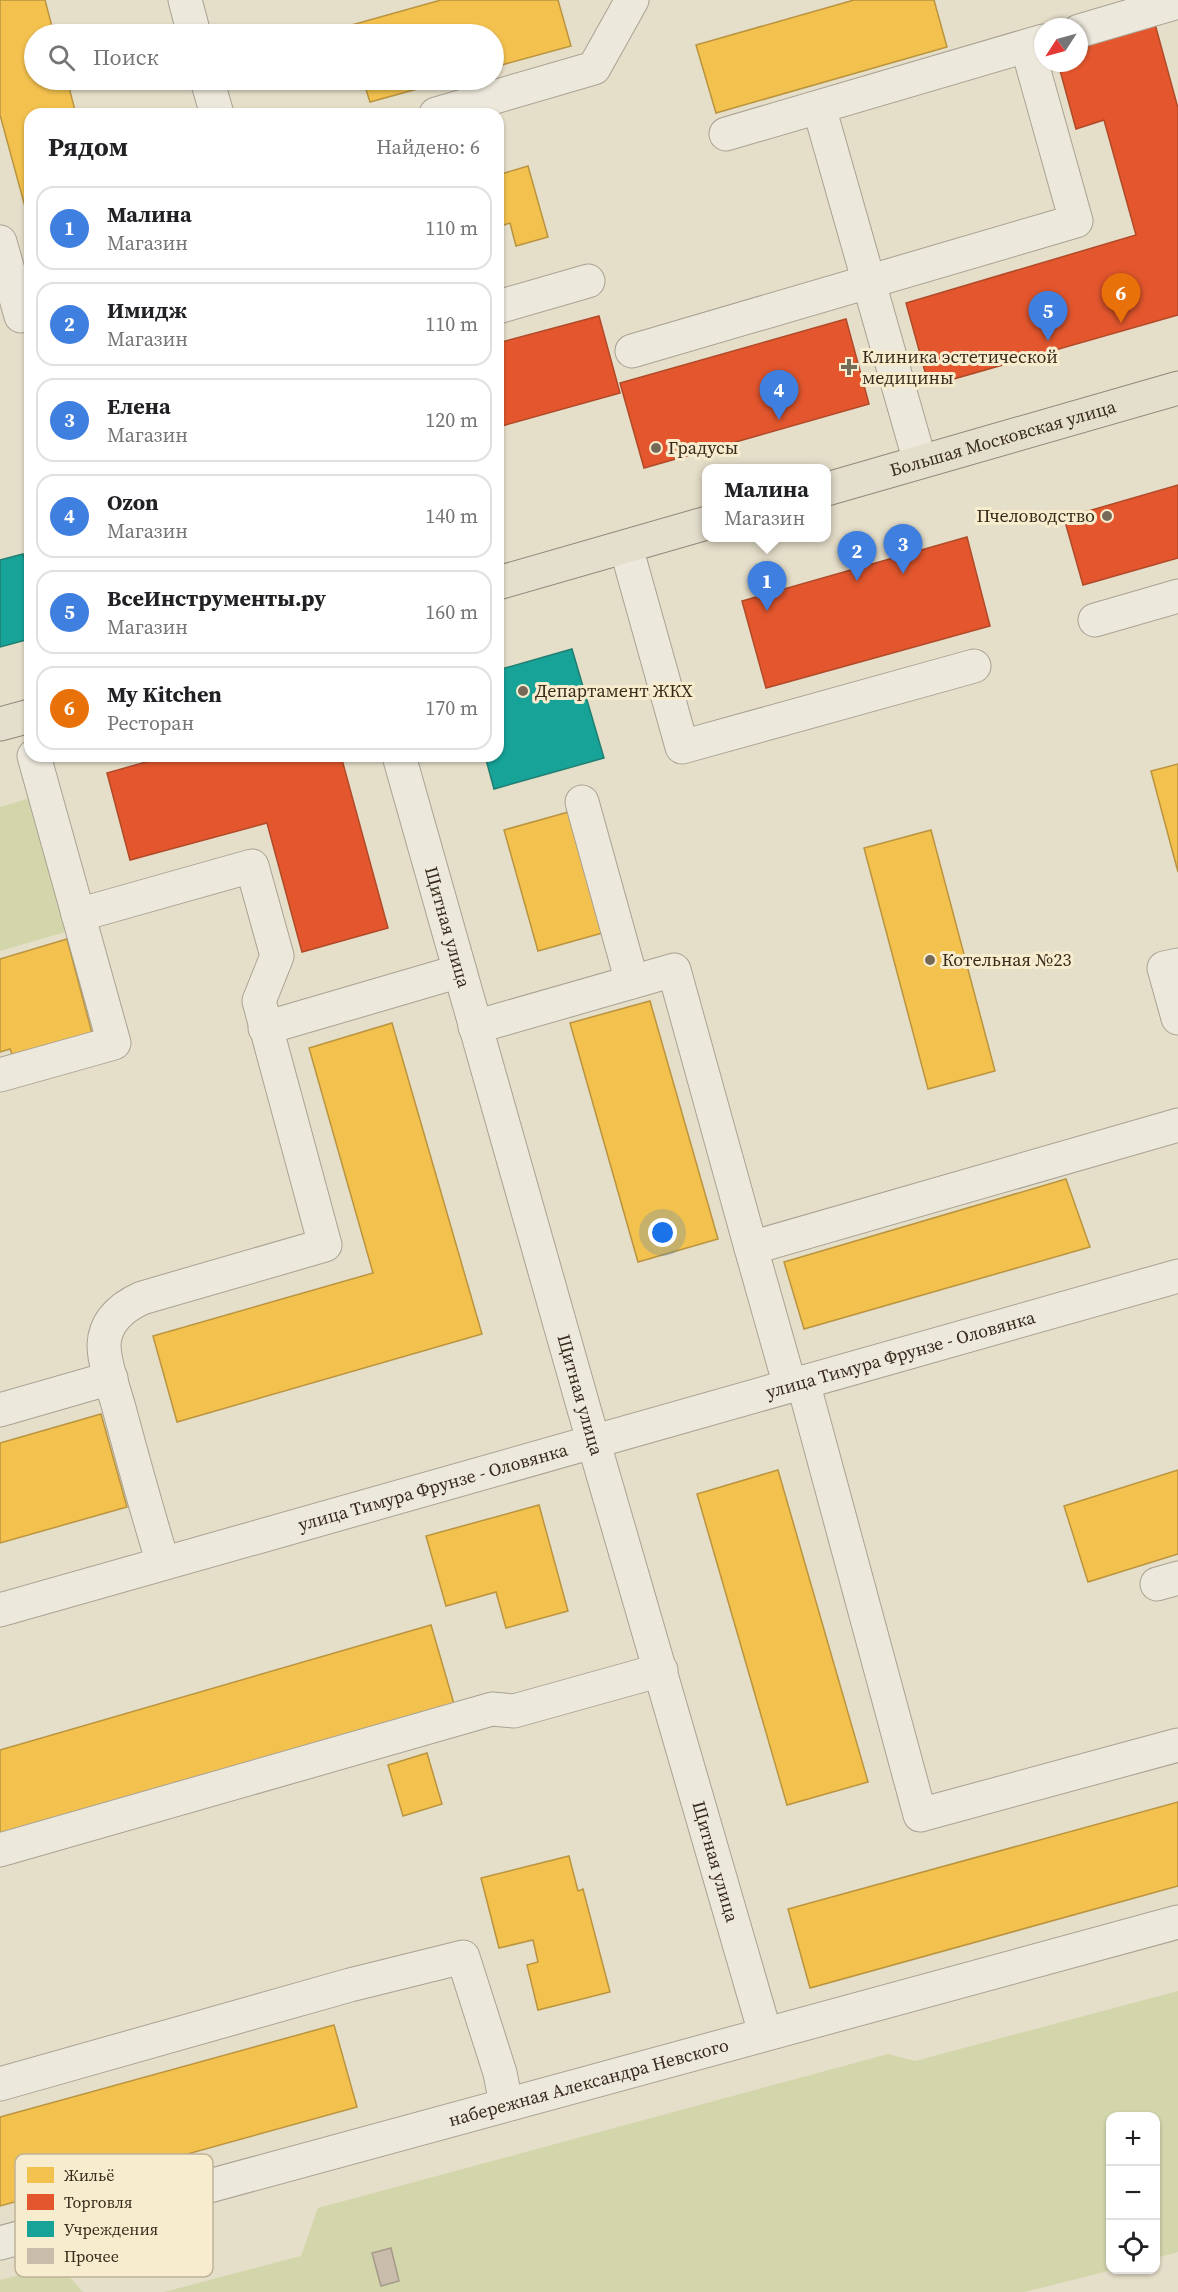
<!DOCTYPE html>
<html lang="ru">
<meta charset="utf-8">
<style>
body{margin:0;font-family:"Source Serif 4",serif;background:#f2f2f2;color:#202124}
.controls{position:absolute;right:18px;bottom:18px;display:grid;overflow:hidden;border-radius:12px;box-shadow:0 2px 4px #0004}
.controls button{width:54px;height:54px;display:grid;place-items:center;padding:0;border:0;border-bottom:2px solid #e0e0e0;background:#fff;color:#202124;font:30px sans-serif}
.compass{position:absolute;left:1034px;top:18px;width:54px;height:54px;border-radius:50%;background:#fff;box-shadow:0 2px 4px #0004;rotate:234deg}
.you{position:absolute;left:663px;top:1233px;width:21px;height:21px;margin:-15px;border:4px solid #fff;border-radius:50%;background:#1a73e8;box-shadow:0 0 0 9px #1a73e833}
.badge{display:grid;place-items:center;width:39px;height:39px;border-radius:50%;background:#d93025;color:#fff;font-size:20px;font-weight:700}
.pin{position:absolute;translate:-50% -50px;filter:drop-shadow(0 2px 3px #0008)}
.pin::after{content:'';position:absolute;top:32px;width:21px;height:18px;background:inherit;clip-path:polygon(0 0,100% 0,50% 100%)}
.popup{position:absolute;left:702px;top:464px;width:129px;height:78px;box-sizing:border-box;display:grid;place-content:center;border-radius:12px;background:#fff;filter:drop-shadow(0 2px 4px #0005);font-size:20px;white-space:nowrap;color:#757577}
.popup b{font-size:22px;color:#202124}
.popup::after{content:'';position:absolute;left:50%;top:100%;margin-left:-12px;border:12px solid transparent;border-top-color:#fff}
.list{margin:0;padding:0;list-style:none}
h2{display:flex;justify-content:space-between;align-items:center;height:78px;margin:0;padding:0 24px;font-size:26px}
h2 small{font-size:20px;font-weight:400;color:#757577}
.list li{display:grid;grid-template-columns:39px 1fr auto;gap:18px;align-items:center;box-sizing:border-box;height:84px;margin:0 12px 12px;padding:0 12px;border:2px solid #e0e0e0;border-radius:18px}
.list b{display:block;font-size:22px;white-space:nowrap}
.list p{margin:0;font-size:20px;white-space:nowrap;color:#757577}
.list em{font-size:20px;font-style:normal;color:#757577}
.icon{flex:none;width:33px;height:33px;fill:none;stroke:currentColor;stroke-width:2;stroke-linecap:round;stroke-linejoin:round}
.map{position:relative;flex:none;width:1178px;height:2292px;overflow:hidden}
.search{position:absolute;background:#fff;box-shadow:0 2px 4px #0004;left:24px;top:24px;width:480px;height:66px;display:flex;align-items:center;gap:15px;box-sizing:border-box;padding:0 21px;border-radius:33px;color:#757577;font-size:22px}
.panel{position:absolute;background:#fff;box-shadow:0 2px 4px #0004;left:24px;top:108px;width:480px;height:654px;border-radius:18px}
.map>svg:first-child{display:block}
.green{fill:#d3d6ab}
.homes{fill:#f2c14e;stroke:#ba943f;stroke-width:1.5}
.shops{fill:#e4572e;stroke:#b04a28;stroke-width:1.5}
.public{fill:#17a398;stroke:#217f72;stroke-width:1.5}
.building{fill:#c9bcaa;stroke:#a59989;stroke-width:1.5}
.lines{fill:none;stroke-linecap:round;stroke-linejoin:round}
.minor-casing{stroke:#a9a293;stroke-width:35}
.major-casing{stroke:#8f887a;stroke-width:35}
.minor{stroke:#ede8dc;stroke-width:33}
.major{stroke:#e4decd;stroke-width:33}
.poi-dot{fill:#756958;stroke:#f7edce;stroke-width:2}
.labels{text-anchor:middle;stroke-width:6;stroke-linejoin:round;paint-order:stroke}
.poi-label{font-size:18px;fill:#382a1b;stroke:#f7edce;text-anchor:start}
.street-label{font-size:18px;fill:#382a1b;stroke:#f7edce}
.key{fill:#f7edce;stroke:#beb298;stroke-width:1.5}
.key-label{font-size:16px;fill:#382a1b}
</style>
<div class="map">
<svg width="1178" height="2292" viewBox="0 0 1178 2292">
<rect width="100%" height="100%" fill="#e5dec9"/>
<path class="green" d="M30 798 69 931 0 951V807Z
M1178 1991V2252L1156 2258V2116H1110L1112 2270 1025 2292H164L301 2256 318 2208 888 2054 915 2061Z
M59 2265 83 2292H0V2280Z"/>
<path class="homes" d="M0 0H45L54 34H34V80H67L76 114H30V225L0 115Z
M441 0H558L571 46 494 67V34H351L348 26Z
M854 0H934L947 47 716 113 696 45Z
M363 80H450L370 102Z
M528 166 548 237 516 246 510 223 498 227V200L503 199 498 175Z
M1178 764V872L1151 771Z
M572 811 606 932 538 951 504 830Z
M931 830 995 1071 928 1089 864 848Z
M67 939 93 1037 14 1060 10 1049 0 1052V959Z
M650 1001 718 1239 638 1262 570 1023Z
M392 1023 482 1334 177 1422 153 1336 373 1273 309 1048Z
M1066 1179 1090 1247 804 1329 784 1262Z
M101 1414 127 1507 0 1543V1443Z
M778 1470 868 1782 787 1805 697 1494Z
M1178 1470V1554L1088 1582 1064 1506Z
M539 1505 568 1611 506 1628 496 1592 446 1606 426 1536Z
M431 1625 454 1704 0 1835V1750Z
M427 1753 442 1804 403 1816 388 1765Z
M1178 1802V1886L810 1988 788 1909Z
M569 1856 578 1891 583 1889 610 1992 538 2010 527 1965 538 1962 533 1940 499 1948 481 1878Z
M334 2025 357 2107 0 2206V2117Z"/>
<path class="shops" d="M1155 24 1178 108V315L929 386 906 303 1136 235 1104 120 1076 129 1058 63H1079V45Z
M599 316 620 393 498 427V343Z
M846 319 869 404 644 468 620 383Z
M1178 485V558L1083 585 1064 518Z
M967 537 990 626 766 688 742 601Z
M167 756H341L388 928 302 952 267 823 130 860 107 773Z"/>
<path class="public" d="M23 554 28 572H30V639L0 647V560Z
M572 649 604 758 494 789 485 756H498V670Z"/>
<path class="building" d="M391 2248 399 2281 381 2286 372 2253Z"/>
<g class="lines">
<defs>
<g id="minor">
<path d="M185 0 194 34"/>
<path d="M1079 31 1178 2"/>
<path d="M207 80 217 114"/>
<path d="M819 107 920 462"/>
<path d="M436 114 594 68 632 0"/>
<path d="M726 134 1043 41"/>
<path d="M0 242 21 316 30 314"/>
<path d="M498 307 588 281"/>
<path d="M632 351 1076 221 1027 46"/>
<path d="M626 547 682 747 974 666"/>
<path d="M1095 620 1178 596"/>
<path id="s1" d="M399 756 584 1409 765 2033"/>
<path d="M582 802 632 982"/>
<path d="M78 915 252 866 277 956 259 1001 325 1245 142 1298C122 1307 105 1321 104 1345 104 1363 114 1390 119 1408 133 1460 147 1512 163 1563"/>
<path d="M1178 965 1164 968 1178 1018"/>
<path d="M475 1027 674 970 751 1248"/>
<path d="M265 1028 460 971"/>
<path d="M0 1075 114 1043 34 756"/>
<path d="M803 1382 920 1815 1178 1745"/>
<path d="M790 1386 751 1248 1178 1125"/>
<path d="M0 1410 111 1378"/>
<path d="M1157 1584 1178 1578"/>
<path id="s2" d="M0 1610 1178 1276"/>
<path d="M0 1850 492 1709 514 1711 661 1670"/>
<path d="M0 2084 350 1985 463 1957 500 2073 506 2104"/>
<path id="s3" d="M0 2243 1178 1922"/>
</g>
<g id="major">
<path id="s4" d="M827 489 1178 388"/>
<path d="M498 583 707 523"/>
<path d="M0 724 30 716"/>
</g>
</defs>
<use href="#minor" class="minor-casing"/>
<use href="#major" class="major-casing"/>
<use href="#minor" class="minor"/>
<use href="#major" class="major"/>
</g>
<g class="poi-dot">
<path d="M846 358h6v6h6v6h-6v6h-6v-6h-6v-6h6z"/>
<circle cx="656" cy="448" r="6"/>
<circle cx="1107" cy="516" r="6"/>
<circle cx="523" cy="691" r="6"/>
<circle cx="930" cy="960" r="6"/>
</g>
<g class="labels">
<g class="poi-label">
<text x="862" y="363">Клиника эстетической<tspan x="862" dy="21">медицины</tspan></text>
<text x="668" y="454">Градусы</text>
<text x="1095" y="522" text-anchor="end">Пчеловодство</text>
<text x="535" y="697">Департамент ЖКХ</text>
<text x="942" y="966">Котельная №23</text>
</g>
<g class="street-label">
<text dy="6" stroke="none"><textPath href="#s4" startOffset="183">Большая Московская улица</textPath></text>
<text dy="6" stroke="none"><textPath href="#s1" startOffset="178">Щитная улица</textPath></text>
<text dy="6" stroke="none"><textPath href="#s2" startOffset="936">улица Тимура Фрунзе - Оловянка</textPath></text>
<text dy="6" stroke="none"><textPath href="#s1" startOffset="664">Щитная улица</textPath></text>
<text dy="6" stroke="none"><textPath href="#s2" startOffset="450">улица Тимура Фрунзе - Оловянка</textPath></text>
<text dy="6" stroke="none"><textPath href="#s1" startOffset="1150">Щитная улица</textPath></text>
<text dy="6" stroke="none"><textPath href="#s3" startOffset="610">набережная Александра Невского</textPath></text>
</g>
</g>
<rect x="15" y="2154" width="198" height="123" rx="9" class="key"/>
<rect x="27" y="2167" width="27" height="16" fill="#f2c14e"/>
<rect x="27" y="2194" width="27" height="16" fill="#e4572e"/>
<rect x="27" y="2221" width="27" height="16" fill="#17a398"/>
<rect x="27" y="2248" width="27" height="16" fill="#c9bcaa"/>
<g class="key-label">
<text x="64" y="2181">Жильё</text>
<text x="64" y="2208">Торговля</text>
<text x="64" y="2235">Учреждения</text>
<text x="64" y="2262">Прочее</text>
</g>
</svg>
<div class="controls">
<button>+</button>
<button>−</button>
<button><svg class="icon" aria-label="locate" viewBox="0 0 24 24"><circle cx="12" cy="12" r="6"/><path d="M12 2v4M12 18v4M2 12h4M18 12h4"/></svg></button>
</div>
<svg class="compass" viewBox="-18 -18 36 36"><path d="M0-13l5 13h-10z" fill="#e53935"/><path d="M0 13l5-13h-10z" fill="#757577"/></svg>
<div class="you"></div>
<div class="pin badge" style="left:767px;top:611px;background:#3f7fe0">1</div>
<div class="popup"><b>Малина</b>Магазин</div>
<div class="pin badge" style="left:857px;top:581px;background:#3f7fe0">2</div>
<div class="pin badge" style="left:903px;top:574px;background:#3f7fe0">3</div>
<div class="pin badge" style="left:779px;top:420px;background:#3f7fe0">4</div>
<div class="pin badge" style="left:1048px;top:341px;background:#3f7fe0">5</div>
<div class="pin badge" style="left:1121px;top:323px;background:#e8710a">6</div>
<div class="search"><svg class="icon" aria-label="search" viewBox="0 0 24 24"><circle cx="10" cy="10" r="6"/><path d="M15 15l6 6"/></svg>Поиск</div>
<section class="panel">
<h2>Рядом<small>Найдено: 6</small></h2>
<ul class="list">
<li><span class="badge" style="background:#3f7fe0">1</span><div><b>Малина</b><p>Магазин</p></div><em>110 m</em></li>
<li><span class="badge" style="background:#3f7fe0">2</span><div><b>Имидж</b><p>Магазин</p></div><em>110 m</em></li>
<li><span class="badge" style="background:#3f7fe0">3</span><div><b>Елена</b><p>Магазин</p></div><em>120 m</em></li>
<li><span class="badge" style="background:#3f7fe0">4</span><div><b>Ozon</b><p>Магазин</p></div><em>140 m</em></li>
<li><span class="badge" style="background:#3f7fe0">5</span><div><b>ВсеИнструменты.ру</b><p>Магазин</p></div><em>160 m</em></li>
<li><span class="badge" style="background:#e8710a">6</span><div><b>My Kitchen</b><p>Ресторан</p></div><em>170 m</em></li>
</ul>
</section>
</div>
